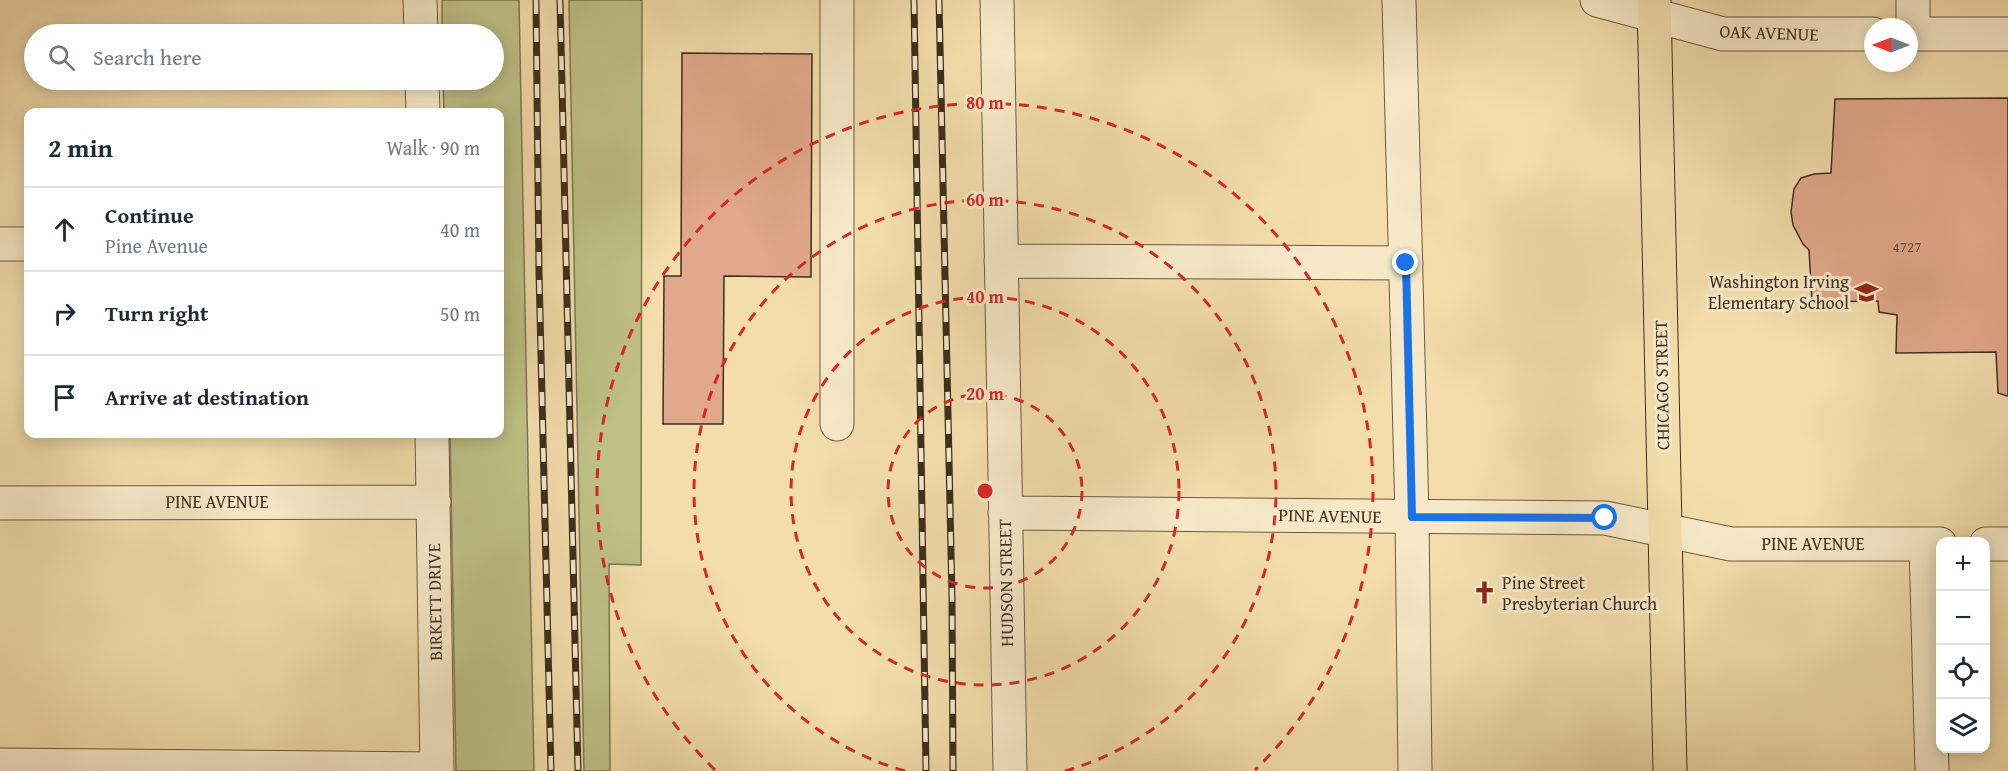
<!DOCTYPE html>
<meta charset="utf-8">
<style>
body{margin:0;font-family:"Gentium Book Plus",serif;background:#f2f2f3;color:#1f2937}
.controls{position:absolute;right:18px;bottom:18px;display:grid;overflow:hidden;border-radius:12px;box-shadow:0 3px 15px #0003}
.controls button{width:54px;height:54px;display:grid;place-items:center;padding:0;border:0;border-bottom:2px solid #e0e1e3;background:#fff;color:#1f2937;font:30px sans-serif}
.compass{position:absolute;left:1864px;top:18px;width:54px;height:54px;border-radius:50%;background:#fff;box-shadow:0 3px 15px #0003;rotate:270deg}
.stop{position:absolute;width:18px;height:18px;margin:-14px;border:4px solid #1a73e8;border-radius:50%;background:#fff}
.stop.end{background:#1a73e8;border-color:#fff;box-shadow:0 2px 6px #0008}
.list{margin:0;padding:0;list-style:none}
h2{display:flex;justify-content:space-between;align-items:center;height:78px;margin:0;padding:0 24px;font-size:26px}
h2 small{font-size:20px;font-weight:400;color:#747a83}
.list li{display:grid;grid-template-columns:39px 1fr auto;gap:18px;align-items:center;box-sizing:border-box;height:84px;padding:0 24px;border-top:2px solid #e0e1e3}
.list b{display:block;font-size:22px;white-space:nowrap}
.list p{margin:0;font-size:20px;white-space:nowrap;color:#747a83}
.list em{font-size:20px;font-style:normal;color:#747a83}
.icon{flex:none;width:33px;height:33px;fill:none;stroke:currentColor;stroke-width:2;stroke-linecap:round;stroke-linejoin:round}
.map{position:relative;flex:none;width:2008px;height:771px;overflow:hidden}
.search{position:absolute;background:#fff;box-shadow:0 3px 15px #0003;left:24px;top:24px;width:480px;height:66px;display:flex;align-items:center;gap:15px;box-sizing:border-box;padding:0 21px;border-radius:33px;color:#747a83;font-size:22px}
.panel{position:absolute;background:#fff;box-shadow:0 3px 15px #0003;left:24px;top:108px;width:480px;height:330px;border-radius:12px}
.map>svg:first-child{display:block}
.green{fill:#bec086;stroke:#7e7652;stroke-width:1.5}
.building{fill:#e1a88b;stroke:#3f2d1f;stroke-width:1.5}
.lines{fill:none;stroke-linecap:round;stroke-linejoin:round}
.minor-casing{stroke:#6c5942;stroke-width:35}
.major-casing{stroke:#3f2d1f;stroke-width:35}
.minor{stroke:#f7e9c8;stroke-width:33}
.major{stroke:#f2ddab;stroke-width:33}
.rail-casing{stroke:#3f2d1f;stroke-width:7}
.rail{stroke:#f7e9c8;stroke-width:4.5;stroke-dasharray:14;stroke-linecap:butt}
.route{stroke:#1a73e8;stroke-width:8}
.ring{fill:none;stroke:#d62828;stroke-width:3;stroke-dasharray:10 8}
.labels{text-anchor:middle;stroke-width:6;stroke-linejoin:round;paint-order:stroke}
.number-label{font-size:15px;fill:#684c3a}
.street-label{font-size:18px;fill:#3f2d1f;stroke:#f7e9c8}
.poi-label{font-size:18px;fill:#3f2d1f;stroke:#f7e9c8;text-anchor:end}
.centre{fill:#d62828;stroke:#f7e9c8;stroke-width:3}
.ring-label{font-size:18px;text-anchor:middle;font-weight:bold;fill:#d62828;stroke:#f7e9c8;stroke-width:6;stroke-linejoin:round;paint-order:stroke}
</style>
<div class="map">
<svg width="2008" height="771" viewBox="0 0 2008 771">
<rect width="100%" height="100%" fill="#f2ddab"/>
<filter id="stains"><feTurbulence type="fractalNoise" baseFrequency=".00333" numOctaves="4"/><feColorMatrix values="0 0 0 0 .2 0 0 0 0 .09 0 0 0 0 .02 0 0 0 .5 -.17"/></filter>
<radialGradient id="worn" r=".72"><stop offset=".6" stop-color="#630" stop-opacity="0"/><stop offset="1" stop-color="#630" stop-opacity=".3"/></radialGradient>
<path class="green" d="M442 0H519L534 771H456L450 434H500V112H444L443 80H494V34H442Z
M569 0H642L641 565 609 564 610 771H584Z"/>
<path class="building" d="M682 53 812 54 811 277 724 276 723 424H663L664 276H681Z
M2008 98V396H2007L1998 393 1996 352 1896 353 1897 315 1879 312 1878 301 1812 302 1809 250 1803 244 1793 225 1791 212 1794 189 1801 178 1814 174 1831 173 1835 99Z"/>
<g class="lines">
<defs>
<path id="minor" d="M420 0 421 34
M837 0V424
M997 0 1010 771
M1399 0 1412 517 1415 771
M1597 0 1723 34H1873
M1913 0V34
M1909 34H2008
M422 80 423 112
M0 244H28
M1001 261 1406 263
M432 434 437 771
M0 503 434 502
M1005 513 1605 518 1731 544H1940
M1926 544 1932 771
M1986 544H2008
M0 765 437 769"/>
<path id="major" d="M1654 0 1670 771"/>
</defs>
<use href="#minor" class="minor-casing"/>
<use href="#major" class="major-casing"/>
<use href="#minor" class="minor"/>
<use href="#major" class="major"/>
<defs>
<path id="rail" d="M536 0 539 272 551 771
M560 0 578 771
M914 0 926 771
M939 0 952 598 953 771"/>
</defs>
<use href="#rail" class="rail-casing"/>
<use href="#rail" class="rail"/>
</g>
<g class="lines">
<path class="route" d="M1406 263 1412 517 1605 518"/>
</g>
<g class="ring">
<circle cx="985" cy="491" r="97"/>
<circle cx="985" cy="491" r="194"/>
<path d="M905 771A291 291 0 1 1 1065 771"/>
<path d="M715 770A388 388 0 1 1 1255 770"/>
</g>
<defs>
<symbol id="school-bare" viewBox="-9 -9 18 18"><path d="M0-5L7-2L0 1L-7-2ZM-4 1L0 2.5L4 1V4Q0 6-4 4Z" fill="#8f2418" stroke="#f7e9c8" stroke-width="2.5" paint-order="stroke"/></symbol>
<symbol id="church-bare" viewBox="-9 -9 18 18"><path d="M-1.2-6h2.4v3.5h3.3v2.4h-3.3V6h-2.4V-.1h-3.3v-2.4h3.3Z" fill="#8f2418" stroke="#f7e9c8" stroke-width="2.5" paint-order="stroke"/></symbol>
</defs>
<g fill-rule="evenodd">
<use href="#school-bare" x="1850" y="276" width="33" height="33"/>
<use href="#church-bare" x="1468" y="576" width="33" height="33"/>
</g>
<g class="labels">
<g class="number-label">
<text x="1907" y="252">4727</text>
</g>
<g class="street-label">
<text transform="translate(1769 33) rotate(2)" y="6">OAK AVENUE</text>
<text transform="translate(1662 385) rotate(-91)" y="6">CHICAGO STREET</text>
<text x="217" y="508">PINE AVENUE</text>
<text transform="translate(1330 516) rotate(1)" y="6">PINE AVENUE</text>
<text x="1813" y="550">PINE AVENUE</text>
<text transform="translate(1006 583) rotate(-91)" y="6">HUDSON STREET</text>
<text transform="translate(435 602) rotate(-91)" y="6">BIRKETT DRIVE</text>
</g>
<g class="poi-label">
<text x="1849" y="288">Washington Irving<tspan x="1849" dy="21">Elementary School</tspan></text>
<text x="1502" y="589" text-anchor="start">Pine Street<tspan x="1502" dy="21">Presbyterian Church</tspan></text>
</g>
</g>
<circle cx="985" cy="491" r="9" class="centre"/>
<g class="ring-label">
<text x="985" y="109">80 m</text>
<text x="985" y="206">60 m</text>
<text x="985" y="303">40 m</text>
<text x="985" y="400">20 m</text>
</g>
<rect width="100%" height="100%" filter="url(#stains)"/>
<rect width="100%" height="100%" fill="url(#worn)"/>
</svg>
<div class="controls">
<button>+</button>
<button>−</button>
<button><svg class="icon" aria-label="locate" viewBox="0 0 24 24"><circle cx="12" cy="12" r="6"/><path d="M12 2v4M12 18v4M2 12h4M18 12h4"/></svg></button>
<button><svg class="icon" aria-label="layers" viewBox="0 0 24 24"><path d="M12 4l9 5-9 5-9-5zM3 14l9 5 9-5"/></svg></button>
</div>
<svg class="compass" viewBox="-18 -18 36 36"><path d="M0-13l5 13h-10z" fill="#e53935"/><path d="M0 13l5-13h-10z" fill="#747a83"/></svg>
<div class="stop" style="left:1605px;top:518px"></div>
<div class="stop end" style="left:1406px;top:263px"></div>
<div class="search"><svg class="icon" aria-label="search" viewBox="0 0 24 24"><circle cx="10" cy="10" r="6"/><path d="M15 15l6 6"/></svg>Search here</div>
<section class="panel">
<h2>2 min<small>Walk · 90 m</small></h2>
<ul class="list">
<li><svg class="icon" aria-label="ahead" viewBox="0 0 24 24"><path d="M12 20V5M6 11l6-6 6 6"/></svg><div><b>Continue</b><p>Pine Avenue</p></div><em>40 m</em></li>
<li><svg class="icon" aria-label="right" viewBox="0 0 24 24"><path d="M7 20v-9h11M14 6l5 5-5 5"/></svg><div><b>Turn right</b></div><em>50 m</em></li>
<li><svg class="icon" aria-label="arrive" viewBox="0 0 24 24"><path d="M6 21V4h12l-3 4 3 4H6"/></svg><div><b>Arrive at destination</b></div></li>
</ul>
</section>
</div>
